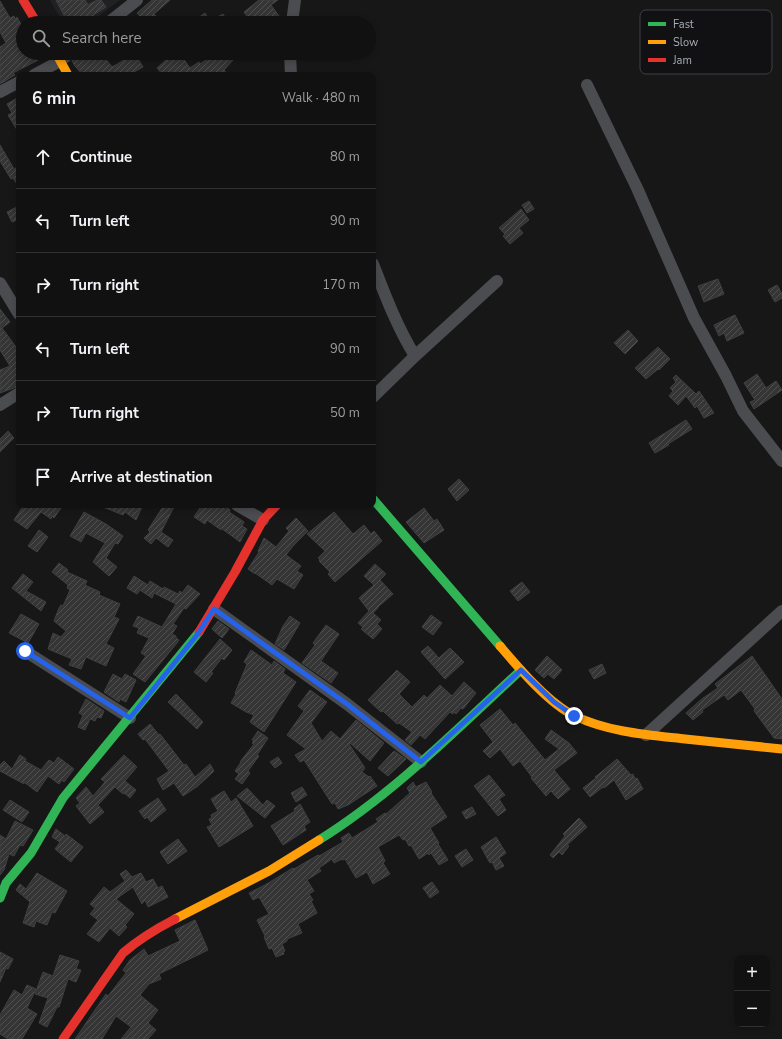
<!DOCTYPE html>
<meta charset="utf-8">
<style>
body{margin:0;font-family:"Nunito Sans",sans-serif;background:#1e1f1f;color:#f1f3f6}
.controls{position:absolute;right:12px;bottom:12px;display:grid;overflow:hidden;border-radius:8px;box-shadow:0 2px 6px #0003}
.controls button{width:36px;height:36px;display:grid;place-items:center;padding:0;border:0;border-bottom:1px solid #303131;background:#111;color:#f1f3f6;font:20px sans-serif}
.stop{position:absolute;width:12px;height:12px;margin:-9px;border:3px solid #2563eb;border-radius:50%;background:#fff}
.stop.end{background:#2563eb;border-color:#fff;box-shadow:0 1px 4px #0008}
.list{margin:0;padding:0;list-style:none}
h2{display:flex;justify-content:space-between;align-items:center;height:52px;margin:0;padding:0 16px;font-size:17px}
h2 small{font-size:13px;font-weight:400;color:#9c9d9f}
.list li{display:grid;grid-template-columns:26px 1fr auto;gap:12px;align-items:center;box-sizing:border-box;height:64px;padding:0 16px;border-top:1px solid #303131}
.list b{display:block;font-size:15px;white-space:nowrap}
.list em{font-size:13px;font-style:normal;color:#9c9d9f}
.icon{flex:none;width:22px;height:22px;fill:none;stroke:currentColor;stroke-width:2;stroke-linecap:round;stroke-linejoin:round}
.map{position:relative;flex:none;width:782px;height:1039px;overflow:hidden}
.search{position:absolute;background:#111;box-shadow:0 2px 6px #0003;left:16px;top:16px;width:360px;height:44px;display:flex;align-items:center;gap:10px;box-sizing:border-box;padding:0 14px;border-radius:22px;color:#9c9d9f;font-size:15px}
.panel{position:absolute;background:#111;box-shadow:0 2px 6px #0003;left:16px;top:72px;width:360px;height:436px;border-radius:8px}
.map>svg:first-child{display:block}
.built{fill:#212123}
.building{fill:url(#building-hatch);stroke:#3f4043}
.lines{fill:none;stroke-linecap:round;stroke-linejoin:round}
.street{stroke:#4b4c50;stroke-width:12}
.fast{stroke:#30b455;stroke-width:9}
.slow{stroke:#ff9f0a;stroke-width:9}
.jam{stroke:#e5322d;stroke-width:9}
.route{stroke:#2563eb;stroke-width:5}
.key{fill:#111113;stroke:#3e4045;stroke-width:1}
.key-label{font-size:11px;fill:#a8adb8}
</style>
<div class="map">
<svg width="782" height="1039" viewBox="0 0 782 1039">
<defs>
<pattern id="building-hatch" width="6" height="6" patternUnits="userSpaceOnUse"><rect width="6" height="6" fill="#353536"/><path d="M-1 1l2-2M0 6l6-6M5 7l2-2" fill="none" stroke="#4f5051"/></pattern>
</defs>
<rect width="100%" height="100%" fill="#171717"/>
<path class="built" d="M50 0H120L90 23H63Z"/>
<path class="building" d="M56 0H85L88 5 97 0H101L106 7 93 15 94 17 84 23H77L74 17 67 21Z
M152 0H170L154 14 156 16 146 23 137 13Z
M259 0H278L271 5 279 16 270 23H246L249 19 244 12Z
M0 1 10 18 14 16 15 19 17 17 23 28V53H37L40 59 13 73 15 75 0 84V47L6 43 0 32Z
M205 13 210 21 223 14 228 23H191Z
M79 53H101L112 67 135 54 143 67 134 72 135 75H83L75 66 72 61Z
M170 53H177L183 58 190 68 199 62 200 64 216 53H232L229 57 233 60 224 70 228 75H163L157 68 166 60 164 59Z
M19 97V133L8 115 12 113 7 104Z
M0 145 14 169 19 166V187L13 178 11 179 0 161Z
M529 201 534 209 527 213 522 205Z
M19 206V219L12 222 7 212Z
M521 209 529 220 519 228 523 233 510 244 503 236 505 234 499 228Z
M718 279 724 294 704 302 698 286Z
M777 285 782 294V298L775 302 768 290Z
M0 309 10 322 2 328 19 351V386L0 393V370L10 366 0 350Z
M735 315 744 333 727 341 724 333 719 336 714 325Z
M628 330 638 341 625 354 614 343Z
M658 347 670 359 659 370 658 369 646 379 635 368Z
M757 374 766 388 776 381 782 390 754 409 750 402 755 400 744 383Z
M676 375 696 394 699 391 714 413 704 418 697 406 695 408 686 396 678 405 669 396 673 391 670 388 676 382 673 378Z
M686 420 692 429 668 444 669 445 655 453 649 443Z
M8 431 14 438 0 452V439Z
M459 479 469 490 457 501 448 489Z
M24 505H63L54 518 52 516 51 519 41 512 27 529 14 520Z
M98 505H143L136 520 125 512 123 515Z
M164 505H175L161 532 173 540 168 547 156 538 151 544 144 538 150 532 148 530Z
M202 505H223L230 510 229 512 244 522 242 526 247 529 240 542 221 528V530L207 520 205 524 194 517Z
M424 508 434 521 437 519 444 530 424 543 406 522Z
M84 512 106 524 123 536 118 544 115 543 106 558 117 567 109 576 93 562 105 543 86 533 81 542 70 536Z
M334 512 353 534 364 525 371 534 374 531 382 541 335 582 328 574 330 572 319 561 320 560 318 558 325 551 307 534Z
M296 518 308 531 293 546 286 555 301 566 297 571 303 575 294 589 277 579 272 585 255 573V574L248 569 259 552 258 551 264 538 276 547 289 531 286 528Z
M39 530 48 537 37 552 28 546Z
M59 563 68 570 67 572 87 581 85 585 100 592 99 595 120 604 114 617 119 619 106 644 114 648 106 666 86 657 81 669 69 665 72 659 48 649 53 633 61 637 66 631 54 621 59 608 61 605 63 606 70 590 67 588 68 585 52 572Z
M375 564 386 574 380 580 393 594 378 607V608L373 613 381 620 377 624 382 629 373 639 361 629 363 627 358 623 369 611 359 598 374 585 364 576Z
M23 574 33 582 26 591 46 602 41 611 12 588Z
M134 576 148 585 150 581 163 589 164 587 178 594 180 591 182 593 188 585 200 594 186 609 184 608 173 624 177 626 172 634 176 636V638L179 640 177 643 145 682 133 674 146 656 141 653 149 638 137 633 139 628 133 626 138 616 162 627 176 604 154 593 152 598 140 590 137 594 127 588Z
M522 582 530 592 518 601 510 591Z
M21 614 39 624 28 643 9 633Z
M431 615 442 623 433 635 422 627Z
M290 616 300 623 284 650 275 644 283 626Z
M218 621 229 629 222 638 212 629Z
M326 625 339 634 321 661 338 673 331 683 302 663 315 645 313 643Z
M220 639 232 650 224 660 222 658 211 672 213 673 206 682 194 672Z
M428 646 439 658 450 648 464 662 445 679 421 652Z
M251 650 272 665 274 661 285 669 283 673 296 682 264 732 250 722 254 715 246 712 231 703 236 694 235 693 247 664 244 662Z
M547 656 562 670 554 679 548 674 544 678 535 670Z
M752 656 782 699V739L774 738 754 711 755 709 741 690 728 700 724 695 702 710 703 712 693 720 686 713 703 698 718 688 715 684Z
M602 664 606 673 594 679 589 670Z
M397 670 410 682 399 694 412 707 424 695 427 698 440 685 452 696 464 682 476 693 463 709 461 708 456 714 454 712 453 714 450 712 425 739 420 735 411 745 405 740 412 732 399 723 397 724 383 711 381 712 368 700Z
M113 674 122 679 125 674 136 680 126 702 120 699 119 702 104 692Z
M310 690 327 702 311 723 322 741 331 731 340 739 356 720 384 743 370 761 350 743 349 744 365 768 362 772 369 777 370 776 377 786 348 805 338 809 335 803 332 804 304 760 300 762 295 755 306 749 287 735 304 711 298 706Z
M176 694 203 722 197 729 168 702Z
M86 699 104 711 101 718 97 717 95 721 90 719 85 730 78 727 83 715 79 713Z
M500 709 513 725 515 723 545 760 559 749 545 739 551 730 569 743 577 753 554 770 570 789 558 799 551 791 546 796 531 778 532 777 520 761 513 766 500 749 490 758 483 751 493 742 480 725Z
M150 724 159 735 160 734 184 765 186 764 195 777 210 764 214 771 198 786 183 796 174 783 163 790 157 779 169 771 145 739 143 740 138 734Z
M258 731 268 738 257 755 259 756 248 771 250 773 242 784 235 779 239 774 235 771 241 762H240L254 744 252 743 254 741 252 740Z
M394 751 406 759 388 776 378 768Z
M20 755 26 759 25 761 41 770 49 760 54 763 58 757 74 769 64 782 62 780 59 784 48 776 37 792 24 782V784L0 771V765L4 761 12 769Z
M124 755 137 767 125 781 136 790 130 798 124 793 123 794 115 787 113 789 98 805 104 812 90 824 76 806 80 803 76 798 86 787 93 796 105 782 101 779Z
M278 757 282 763 275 768 270 762Z
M617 759 631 775 633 774 635 779 637 778 643 789 626 800 614 780 604 788 603 787 590 797 583 788 596 778 595 777Z
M489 775 505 795 499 799 506 810 498 816 474 786Z
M413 782 416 787 426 782 432 792 431 793 447 817 430 828 439 843 438 844 448 860 439 865 431 853 429 855 428 853 419 859 411 845 409 846 405 839 403 840 399 835 378 847 385 861 383 863 390 874 373 884 367 872 356 878 345 859 343 860 342 859 334 863 332 859 319 868 321 871 307 880 314 891 309 894 313 900 311 901 317 913 298 924 302 933 287 939V941L282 944 285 951 283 952 284 954 276 957 272 948 269 949 264 937 265 936 257 920 269 914 259 897 253 900 249 893 265 885 293 868 294 869 318 855 319 856 343 842 341 838 349 833 352 838 378 822 376 819 385 813 386 814 410 793 407 788Z
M302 787 307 795 296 802 291 793Z
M247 788 263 805 267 800 275 806 265 818 237 796Z
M224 791 231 802 236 798 253 826 219 847 207 827 212 825 209 819 212 818 211 815 218 811 211 799Z
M158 798 166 810 151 822 147 817 145 819 139 811Z
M10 800 29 812 22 822 3 810Z
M300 804 310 822 304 826 306 830 283 845 271 826 295 811 294 809Z
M472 807 476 814 466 819 462 812Z
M579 818 587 827 567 845 569 846 562 855 559 852 553 858 550 855 565 836 563 834Z
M15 821 33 830 23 846 20 845 14 856 9 854 4 870 0 875V835L6 839Z
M56 829 65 836 66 834 83 847 71 862 55 849 60 842 52 837Z
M496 837 506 853 499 858 504 866 496 870 492 862 490 863 481 847Z
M178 839 187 851 168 864 160 852Z
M466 849 473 860 462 867 455 856Z
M126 870 132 877 141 873 146 882 153 879 158 888 162 886 168 897 148 907 145 900 142 904 133 887 116 899 134 914 125 925 127 927 119 936 110 928 99 942 87 934 98 920 90 914 95 908 90 904 104 887 110 892 125 881 120 874Z
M37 873 67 891 55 913 52 912 47 925 36 921 34 927 23 923 30 902 16 890 20 884 26 889Z
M432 882 439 892 430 898 423 888Z
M195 920 208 950 159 974 161 979 149 984 140 995 158 1010 148 1023 156 1030 148 1039H121L131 1027 116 1016 102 1039H75L106 994 108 996 126 973 123 970 130 960 144 949 148 956 180 941 175 930Z
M0 952 13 959 8 969 6 968 0 982Z
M60 955 79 961 76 969 81 970 76 982 68 979 59 1007H57L47 1027 39 1023 48 998 35 994 43 972 53 976Z
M27 985 36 989 27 1008 37 1014 22 1039H8L0 1034V1015L14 990 22 995Z"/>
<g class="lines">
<path class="street" d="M108 23 137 0
M292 23 295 0
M290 53 291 75
M34 75 60 61 70 53
M587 85 637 188 694 318 726 376 743 411 782 461
M0 92 19 82
M373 264C385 295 397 327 415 356
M0 283 19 314
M373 397 415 356 497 281
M0 405 19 393
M237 505 263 520
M214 609 347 704 421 762
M25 651 130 718
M646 735 782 611"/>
<path class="fast" d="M373 499 500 646
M319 840C393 794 457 729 521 670
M0 898 6 883 31 853 63 798 199 632"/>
<path class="slow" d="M56 53 68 75
M500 646C518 667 549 704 575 716 608 732 649 735 685 739 717 742 750 746 782 749
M175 919 269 871 319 840"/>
<path class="jam" d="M23 0 37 23
M199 632 235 572 263 520 277 505
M63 1039 123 953C139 939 156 929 175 919"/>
</g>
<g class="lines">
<path class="route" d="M25 651 130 718 197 635 214 609 347 704 421 762 521 670 554 702 574 716"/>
</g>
<rect x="640" y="10" width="132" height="64" rx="6" class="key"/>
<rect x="648" y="22" width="18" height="4" fill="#30b455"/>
<rect x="648" y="40" width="18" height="4" fill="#ff9f0a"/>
<rect x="648" y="58" width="18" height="4" fill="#e5322d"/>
<g class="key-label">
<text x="673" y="28">Fast</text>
<text x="673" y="46">Slow</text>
<text x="673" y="64">Jam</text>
</g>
</svg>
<div class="controls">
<button>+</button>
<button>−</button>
</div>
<div class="stop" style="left:25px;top:651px"></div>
<div class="stop end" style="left:574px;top:716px"></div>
<div class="search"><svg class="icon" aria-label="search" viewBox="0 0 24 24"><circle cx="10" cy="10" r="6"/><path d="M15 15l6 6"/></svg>Search here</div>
<section class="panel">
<h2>6 min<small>Walk · 480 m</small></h2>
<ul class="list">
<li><svg class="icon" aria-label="ahead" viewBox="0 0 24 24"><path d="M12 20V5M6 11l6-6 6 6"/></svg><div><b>Continue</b></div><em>80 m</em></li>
<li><svg class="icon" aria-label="left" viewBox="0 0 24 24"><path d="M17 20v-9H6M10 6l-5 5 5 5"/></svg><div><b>Turn left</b></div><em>90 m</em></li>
<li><svg class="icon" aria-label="right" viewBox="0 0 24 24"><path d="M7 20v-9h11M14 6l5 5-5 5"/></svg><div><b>Turn right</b></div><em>170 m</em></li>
<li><svg class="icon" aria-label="left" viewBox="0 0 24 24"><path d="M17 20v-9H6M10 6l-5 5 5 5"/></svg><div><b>Turn left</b></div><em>90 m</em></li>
<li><svg class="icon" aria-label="right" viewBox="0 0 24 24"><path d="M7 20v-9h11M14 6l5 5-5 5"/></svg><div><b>Turn right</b></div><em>50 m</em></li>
<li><svg class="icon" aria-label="arrive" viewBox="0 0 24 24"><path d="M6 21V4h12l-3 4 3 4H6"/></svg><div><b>Arrive at destination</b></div></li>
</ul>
</section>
</div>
